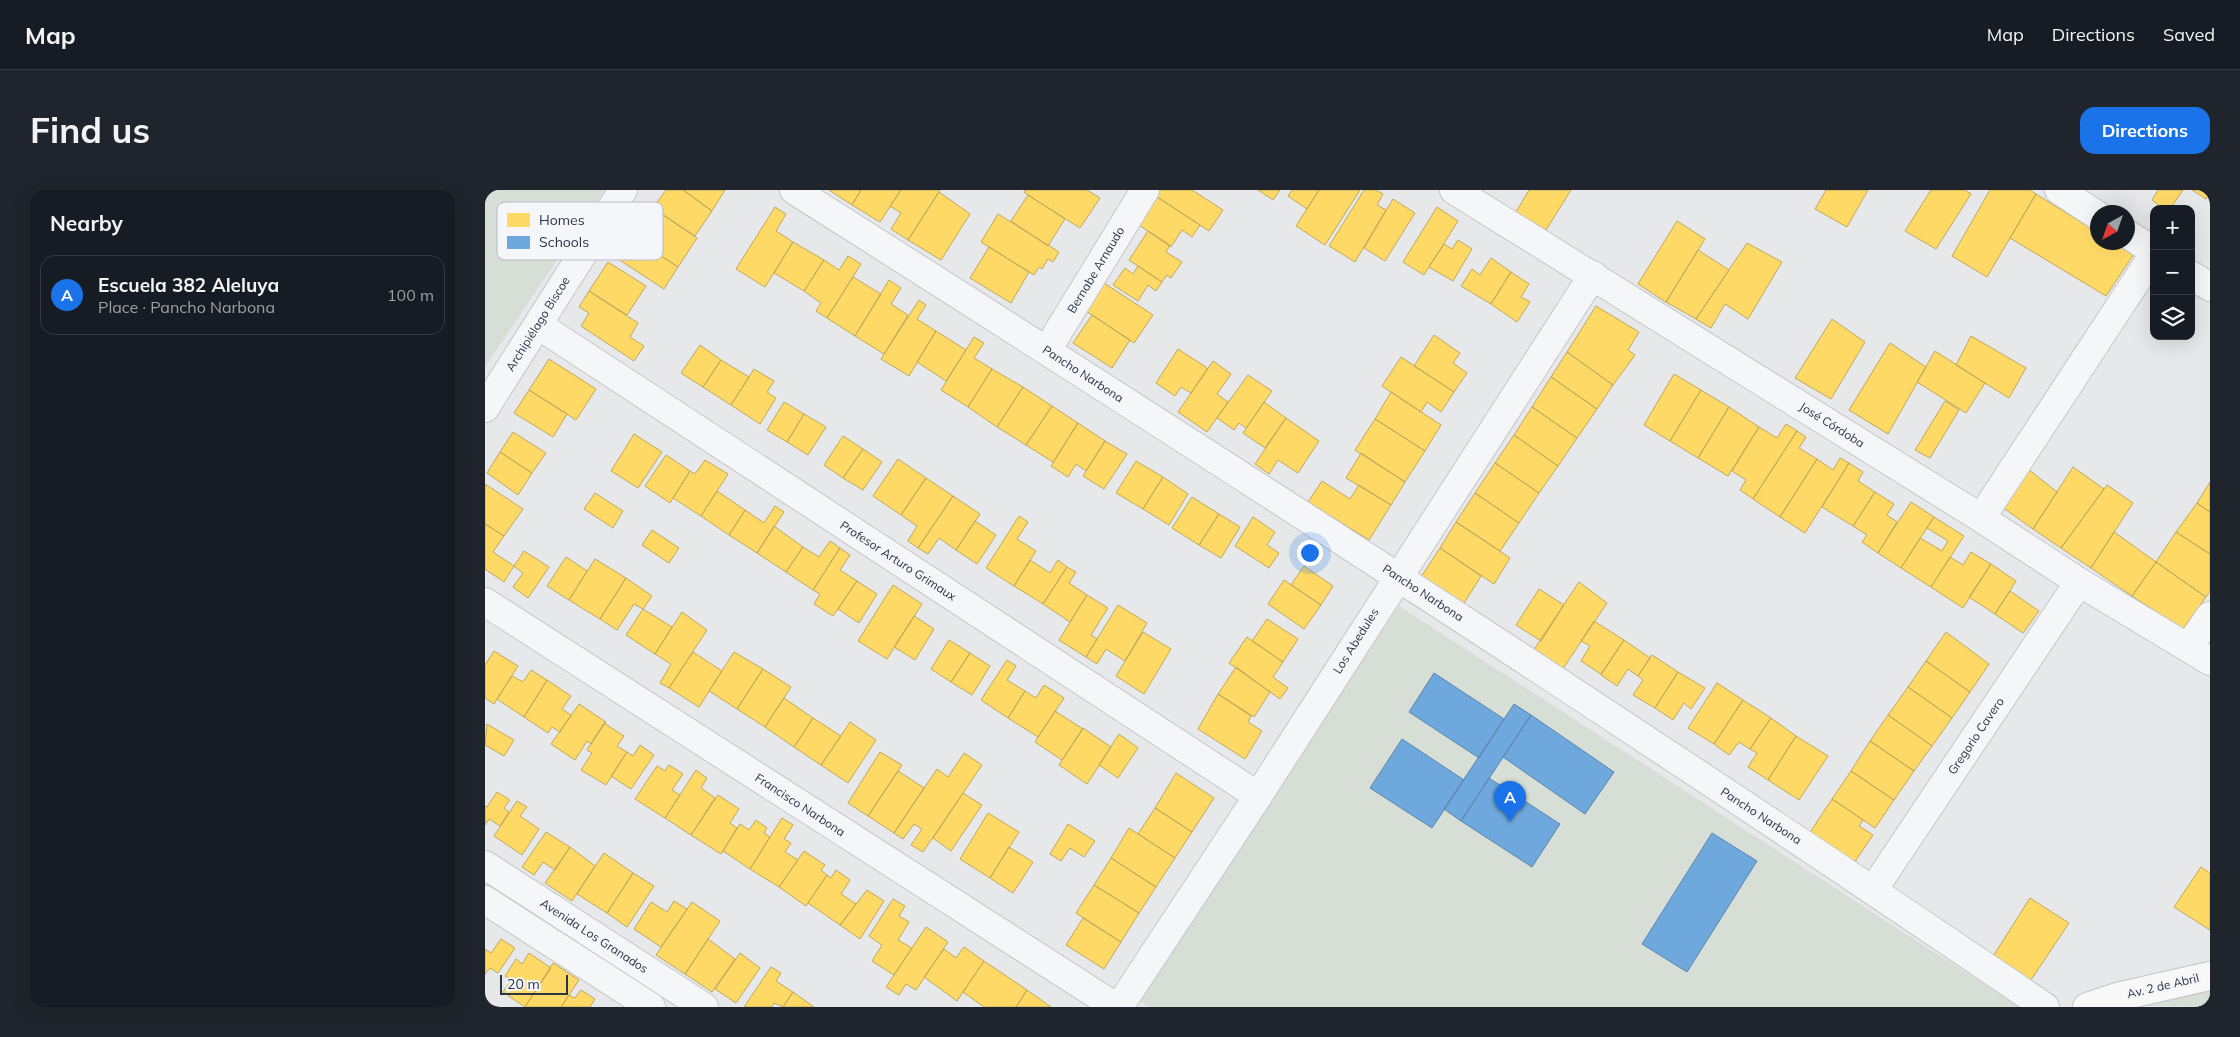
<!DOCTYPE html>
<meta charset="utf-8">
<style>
body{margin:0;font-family:Mulish,sans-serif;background:#20242c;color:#f1f3f6}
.controls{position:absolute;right:15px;top:15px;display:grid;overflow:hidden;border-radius:10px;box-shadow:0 5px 20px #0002}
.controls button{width:45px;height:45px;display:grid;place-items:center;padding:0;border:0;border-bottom:1px solid #363941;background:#171b24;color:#f1f3f6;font:25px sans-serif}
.compass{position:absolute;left:1605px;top:15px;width:45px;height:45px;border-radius:50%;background:#171b24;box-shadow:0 5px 20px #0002;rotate:220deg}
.scale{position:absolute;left:15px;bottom:12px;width:68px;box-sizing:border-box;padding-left:5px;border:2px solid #2b3445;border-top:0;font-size:14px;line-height:18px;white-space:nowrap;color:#2b3445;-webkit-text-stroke:4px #f4f6f9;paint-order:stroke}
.you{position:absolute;left:824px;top:362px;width:18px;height:18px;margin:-12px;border:4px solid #fff;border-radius:50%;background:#1a73e8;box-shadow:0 0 0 8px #1a73e833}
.badge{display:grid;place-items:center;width:32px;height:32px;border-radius:50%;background:#1a73e8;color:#fff;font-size:16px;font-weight:700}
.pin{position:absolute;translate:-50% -41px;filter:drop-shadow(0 1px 2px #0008)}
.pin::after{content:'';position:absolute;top:26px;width:18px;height:15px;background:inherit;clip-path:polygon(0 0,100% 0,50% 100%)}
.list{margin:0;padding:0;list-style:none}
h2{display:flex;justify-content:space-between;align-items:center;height:65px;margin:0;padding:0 20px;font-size:21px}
h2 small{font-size:16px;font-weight:400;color:#9ea1a6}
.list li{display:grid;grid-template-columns:32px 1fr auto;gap:15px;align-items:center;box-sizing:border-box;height:80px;margin:0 10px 10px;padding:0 10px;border:1px solid #363941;border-radius:15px}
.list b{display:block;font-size:19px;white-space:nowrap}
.list p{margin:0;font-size:16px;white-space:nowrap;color:#9ea1a6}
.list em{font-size:16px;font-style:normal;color:#9ea1a6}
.icon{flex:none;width:28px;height:28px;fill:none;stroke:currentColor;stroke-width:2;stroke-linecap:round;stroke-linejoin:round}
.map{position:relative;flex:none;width:1725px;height:817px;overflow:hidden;border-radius:15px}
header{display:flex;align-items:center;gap:30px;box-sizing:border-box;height:70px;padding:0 25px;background:#171b24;border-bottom:1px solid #363941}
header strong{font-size:24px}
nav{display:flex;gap:28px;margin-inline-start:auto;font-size:18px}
.intro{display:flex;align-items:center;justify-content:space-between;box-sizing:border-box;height:120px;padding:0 30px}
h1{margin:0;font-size:35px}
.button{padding:12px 22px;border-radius:15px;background:#1a73e8;color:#fff;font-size:18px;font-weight:700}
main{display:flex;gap:30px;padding:0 30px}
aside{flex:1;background:#171b24;border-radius:15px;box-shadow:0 5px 20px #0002}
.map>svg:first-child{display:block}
.green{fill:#d6ded6}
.homes{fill:#ffd966;stroke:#bfa85c}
.schools{fill:#6fa8dc;stroke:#5b85af}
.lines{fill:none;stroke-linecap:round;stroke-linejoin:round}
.minor-casing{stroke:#c4c6c8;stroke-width:30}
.major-casing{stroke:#c2c5c8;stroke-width:30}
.minor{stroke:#f5f6f7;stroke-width:28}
.major{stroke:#f8f8f8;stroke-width:28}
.labels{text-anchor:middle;stroke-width:5;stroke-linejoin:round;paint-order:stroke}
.street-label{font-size:12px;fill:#2b3445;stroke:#f4f6f9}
.key{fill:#f4f6f9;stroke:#b8bcc3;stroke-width:1}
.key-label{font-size:14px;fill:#2b3445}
</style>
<header>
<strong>Map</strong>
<nav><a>Map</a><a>Directions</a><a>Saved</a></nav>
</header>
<div class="intro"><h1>Find us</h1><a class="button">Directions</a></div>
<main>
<aside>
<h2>Nearby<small></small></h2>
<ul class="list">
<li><span class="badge">A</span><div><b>Escuela 382 Aleluya</b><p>Place · Pancho Narbona</p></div><em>100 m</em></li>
</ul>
</aside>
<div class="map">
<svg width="1725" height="817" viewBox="0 0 1725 817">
<rect width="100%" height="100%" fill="#e6e8ea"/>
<path class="green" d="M0 0H119L0 177Z
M914 416 1534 817H664L655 811 858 498Z
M1725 801V817L1661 816Z"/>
<path class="homes" d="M181 0H198L227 21 210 46 168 18Z
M198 0H240L227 21Z
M344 0H376L367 15Z
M376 0H416L395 32 367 15Z
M416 0H455L423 50 406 39 416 23 405 16Z
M540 0H602L615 8 595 38 543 5 539 2Z
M672 0H707L738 20 724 41 669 5Z
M773 0H795L788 10Z
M807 0H834L822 19 803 6Z
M834 0H875L840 55 811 36Z
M879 0H891L898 4 892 15 901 20 870 72 844 56Z
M1044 0H1086L1061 40 1031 22Z
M1341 0H1383L1362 37 1330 19Z
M1446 0H1480L1486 4 1451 59 1420 41Z
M1505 0H1545L1551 4 1502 87 1467 66Z
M1673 0H1698L1685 19H1679L1667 10Z
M1707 0H1725V4L1721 9Z
M454 2 485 24 456 70 423 50Z
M1551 4 1612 42V52H1630L1649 64 1621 106 1525 48Z
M543 5 580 29 563 56 526 31Z
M669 5 715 35 707 47 697 40 686 57 651 33Z
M908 9 930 23 900 71 879 58Z
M160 13 212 48 193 77 141 43Z
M290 17 301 24 291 41 308 52 280 97 251 79Z
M952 17 973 31 939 85 918 72Z
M513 24 574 62 568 72 563 69 557 79 554 77 549 85 496 52Z
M1192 31 1220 49 1181 112 1153 94Z
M663 41 685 55 681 62 697 72 686 88 682 85 677 92 644 70Z
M141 43 193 77 179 99 127 65Z
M973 50 987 59 968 91 944 77 959 54 967 59Z
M308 52 339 70 319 101 289 83Z
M1262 53 1297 72 1263 129 1240 114 1226 138 1211 129Z
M504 57 544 82 526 113 485 88Z
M1213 60 1244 80 1211 129 1181 112Z
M363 66 376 74 342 128 331 121 336 113 319 101 339 70 354 80Z
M1006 68 1026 82 1006 114 976 96 987 79 995 85Z
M123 72 161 96 142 125 104 101Z
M653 76 677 92 671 101 663 95 653 111 628 95 640 78 648 84Z
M1026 82 1044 94 1036 107 1045 112 1032 132 1006 114Z
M368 87 396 104 370 146 342 128Z
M404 90 416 98 406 114 423 125 399 164 370 146Z
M616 91 668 125 649 153 598 119Z
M104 101 153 133 145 147 159 156 149 171 96 136 104 123 94 117Z
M434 110 441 115 432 129 451 141 424 186 396 169Z
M1111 116 1154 142 1143 160 1150 165 1128 195 1082 162Z
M607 125 645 150 627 178 588 153Z
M1347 129 1380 152 1346 209 1310 188Z
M451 141 481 160 461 191 432 172Z
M949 145 975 163 968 173 982 183 969 202 929 176Z
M1486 146 1541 178 1524 208 1471 175Z
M489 147 499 153 489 168 507 179 483 217 456 200Z
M1405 153 1441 177 1403 244 1364 220Z
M215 155 236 170 218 197 196 183Z
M693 159 721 177 722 180 706 203 696 197 690 206 671 193Z
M1450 161 1500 193 1481 223 1432 192Z
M1082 162 1128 195 1112 219 1066 187Z
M916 167 969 202 956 222 942 212 936 222 897 196Z
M64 169 111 199 91 230 44 200Z
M236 170 264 187 246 215 218 197Z
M728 171 746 184 732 204 743 212 722 242 693 222Z
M269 179 289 191 282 202 291 208 275 234 246 215Z
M507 179 538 197 512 237 483 217Z
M1189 184 1216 200 1185 251 1159 235Z
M763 185 787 201 761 238 754 233 749 240 732 228Z
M1066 187 1112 219 1092 248 1047 217Z
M538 197 567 216 541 255 512 237Z
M44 200 82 224 68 247 29 223Z
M1216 200 1244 217 1213 268 1185 251Z
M906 202 956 235 940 261 890 229Z
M1460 211 1474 220 1445 268 1430 260Z
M299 212 319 224 302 252 282 240Z
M779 212 801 228 780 258 758 243Z
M567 216 593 233 568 272 541 255Z
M1047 217 1092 248 1073 276 1029 245Z
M1244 217 1274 237 1243 286 1213 268Z
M319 224 341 237 323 265 302 252Z
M801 228 834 251 813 283 793 270 784 284 770 274Z
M890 229 940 261 920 292 870 260Z
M593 233 620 251 601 281 591 274 583 287 566 276Z
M1301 234 1312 241 1268 309 1255 300 1261 290 1247 281 1274 237 1292 248Z
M1312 241 1321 247 1314 258 1332 269 1295 327 1268 309Z
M28 242 61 263 47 283 15 262Z
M149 244 177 262 153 298 126 281Z
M1029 245 1073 276 1054 303 1010 273Z
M358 246 378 259 358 288 339 275Z
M620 251 642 264 619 299 598 286Z
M378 259 397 272 378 300 358 288Z
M15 262 47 283 33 305 2 283Z
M876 263 920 292 906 315 861 288Z
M181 265 205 281 185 313 160 296Z
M1355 268 1364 273 1320 343 1295 327 1332 269 1348 280Z
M413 269 441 288 416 325 388 306Z
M220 270 243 284 216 326 188 308 205 281 210 284Z
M651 271 678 287 658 319 631 303Z
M1010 273 1054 303 1034 333 990 303Z
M1364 273 1378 282 1373 291 1390 302 1368 336 1337 317Z
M1588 277 1619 299 1576 358 1548 339Z
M1543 279 1572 302 1548 339 1517 317Z
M678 287 703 304 684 335 658 319Z
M441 288 468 306 433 358 423 351 432 336 416 325Z
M837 291 865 309 874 295 906 315 884 350 823 312Z
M1725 292V322L1712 313Z
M0 294 38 319 19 346 0 334Z
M1622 295 1648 313 1606 378 1576 358Z
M232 301 260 320 244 345 216 326Z
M1390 302 1409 314 1402 325 1412 332 1393 363 1377 352 1382 345 1368 336Z
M110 303 138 321 128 338 99 319Z
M990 303 1034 333 1015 361 971 332Z
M468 306 495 324 471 360 454 348 443 364 433 358Z
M707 307 734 324 714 355 687 338Z
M1426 312 1449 327 1416 378 1393 363Z
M1712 313 1725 322V364L1691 342Z
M290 316 299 322 272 363 244 345 260 320 279 333Z
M734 324 755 337 736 368 714 355Z
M534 326 543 332 532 349 551 361 529 396 501 378Z
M768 327 790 342 782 355 794 363 784 378 750 356Z
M1449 327 1479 346 1446 397 1416 378 1435 348 1457 361 1463 351 1442 338Z
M490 331 511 345 492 374 471 360Z
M971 332 1025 368 1009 394 955 358Z
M0 334 19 346 8 362 29 376 19 392 0 379Z
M289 336 318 357 301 382 272 363Z
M167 340 194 358 184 373 157 355Z
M1629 342 1671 372 1647 406 1606 378Z
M1691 342 1725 364V401L1721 407 1671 372Z
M345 351 355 358 328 400 301 382 318 357 334 367Z
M355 358 365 365 355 380 372 391 348 426 329 414 335 404 328 400Z
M955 358 996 386 978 415 936 387Z
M39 361 64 377 43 408 28 397 38 383 29 376Z
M1486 362 1506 374 1478 418 1446 397 1465 367 1478 375Z
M81 367 102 381 84 410 62 396Z
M110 369 141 388 115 429 84 410Z
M545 370 565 383 573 370 582 377 558 414 529 396Z
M1671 372 1721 407 1698 439 1647 406Z
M1506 374 1531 391 1510 424 1484 407Z
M819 376 848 396 836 415 806 395Z
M582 377 591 382 584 393 602 405 585 432 558 414Z
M141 388 167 406 158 419 149 414 132 440 115 429Z
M799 390 836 415 819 439 783 414Z
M372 391 392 404 374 433 353 419Z
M1094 392 1122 413 1077 480 1048 461Z
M408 395 437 414 402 469 373 451Z
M1054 399 1079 415 1056 451 1031 435Z
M1525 401 1554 421 1538 443 1510 424Z
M602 405 623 418 606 445 612 449 601 467 574 450Z
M633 415 662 433 640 471 621 459 612 474 601 467Z
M158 419 187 437 170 464 141 445Z
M197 422 222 440 184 498 175 493 186 474 170 464Z
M429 426 449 439 430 470 409 457Z
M782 429 813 449 798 472 767 451Z
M1109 431 1139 450 1116 484 1096 471 1105 456 1096 451Z
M658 442 686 459 659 504 631 486Z
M1461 442 1504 474 1485 502 1441 471Z
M762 447 798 472 788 487 803 498 795 509 744 473Z
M464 450 485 463 466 492 446 479Z
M1139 450 1165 468 1153 486 1143 479 1132 496 1116 485Z
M9 461 33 476 9 514 0 508V475Z
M208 462 237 481 214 517 184 498Z
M249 462 278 479 252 519 224 501Z
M485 463 505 476 487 505 466 492Z
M1167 465 1193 482 1170 518 1148 505 1158 490 1153 486Z
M522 470 531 476 522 490 540 501 523 528 496 510Z
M1441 471 1485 502 1467 528 1423 497Z
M751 477 785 502 769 527 733 504Z
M278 479 306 497 280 537 252 519Z
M46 480 62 490 39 527 12 509 27 486 38 492Z
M1193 482 1220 498 1206 519 1199 513 1188 530 1170 518Z
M62 490 86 506 77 519 86 525 75 542 67 537 63 543 39 527Z
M1232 493 1258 510 1229 554 1203 538Z
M559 495 579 508 553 547 523 528 540 501 551 508Z
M1423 497 1467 528 1447 556 1403 525Z
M733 504 766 526 763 532 777 541 760 569 713 539Z
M299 508 328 528 309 557 280 537Z
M1258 510 1286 528 1265 559 1254 552 1244 565 1229 554Z
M94 514 121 532 106 554 102 551 90 570 66 554Z
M570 521 598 539 577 570 550 552Z
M1403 525 1447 556 1429 581 1385 551Z
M328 528 356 546 336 575 309 557Z
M1286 528 1311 546 1283 590 1263 577 1272 563 1265 559Z
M365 532 391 550 363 593 336 575Z
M119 533 139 546 132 556 142 562 121 595 96 580 107 563 102 560Z
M2 534 29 550 19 566 0 555Z
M598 538 626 557 602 594 574 575Z
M634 544 653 558 633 588 614 575Z
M1311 546 1343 566 1314 610 1283 590Z
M1385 551 1429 581 1409 610 1366 581Z
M155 555 169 565 146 599 126 586 142 562 148 566Z
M395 562 417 575 383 626 363 613Z
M479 563 497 575 438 662 426 655 437 639 429 634 418 649 409 643 452 579 463 587Z
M184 575 198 584 187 600 195 605 180 628 150 609 172 576 180 581Z
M211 580 222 588 216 598 230 608 206 645 180 628Z
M413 581 439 598 409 643 383 626Z
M1366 581 1409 610 1390 638 1347 609Z
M691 583 729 608 707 642 670 618Z
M12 602 25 610 19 618 24 622 15 636 4 629 0 635V616L2 617Z
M478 603 497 615 466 661 448 648Z
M233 605 254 619 245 633 252 638 236 664 206 645Z
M1347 609 1378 630 1374 636 1388 645 1369 673 1324 644Z
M32 611 42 617 35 626 54 639 37 665 9 646Z
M670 618 707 642 690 668 653 644Z
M503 623 534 642 505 688 475 669Z
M297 628 308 635 299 649 306 653 300 662 313 670 294 697 265 679Z
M271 630 282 638 279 643 285 647 265 679 238 661 255 634 264 640Z
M583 634 610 651 599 667 585 658 576 671 565 664Z
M644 638 690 668 671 697 626 668Z
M61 642 85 657 70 680 58 672 49 685 37 677Z
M85 657 110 676 87 711 60 693Z
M524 657 548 672 528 703 505 688Z
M319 661 340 675 336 680 342 685 321 716 294 697Z
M119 663 148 683 122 723 92 704Z
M626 668 671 697 654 723 609 695Z
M1716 677 1725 683V740L1689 717Z
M351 680 365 690 356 704 371 714 355 735 323 713 342 685 346 688Z
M148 683 169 696 142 737 122 723Z
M609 695 654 723 636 752 591 723Z
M382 700 399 711 375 749 355 735Z
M1545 708 1584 733 1544 793 1507 768Z
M408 709 420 716 414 726 424 732 413 750 427 758 409 785 387 771 397 755 384 746Z
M189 711 202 719 176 757 149 739 166 712 182 722Z
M207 712 235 731 200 784 171 765Z
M598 728 636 752 619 779 581 755Z
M441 737 463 752 431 800 421 794 414 805 401 797Z
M16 749 30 758 13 783 5 778 0 784V759L6 763Z
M223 749 250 769 227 802 200 784Z
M479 757 499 771 472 811 439 787 459 759 471 768Z
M44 763 66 778 40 817 18 802 26 790 20 786 31 769 37 774Z
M255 763 275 778 251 813 230 799Z
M499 771 542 800 531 817H499L478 802Z
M68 773 94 790 76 817H40Z
M286 777 296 783 291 791 308 802 298 817 289 813 287 817H259Z
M96 800 110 809 105 817H76L84 805 90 808Z
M542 800 566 817H531Z
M308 802 329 817H298Z"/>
<path class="schools" d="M949 483 1019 529 994 568 924 522Z
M1029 514 1046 525 976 631 959 619Z
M1046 525 1129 582 1100 624 1018 567Z
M917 549 979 590 947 638 885 598Z
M1004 588 1075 634 1047 677 976 631Z
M1227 643 1272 671 1202 782 1157 754Z"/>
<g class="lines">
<defs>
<path id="minor" d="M309 0C730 267 1149 537 1560 817
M969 0 1496 328 1594 392 1725 471
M1574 0 1612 25
M1642 44 1669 61
M1706 85 1725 97
M53 135 773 606
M562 160 660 0
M0 218 138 0
M1496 328 1669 64
M0 412 631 817
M1703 458 1725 426
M0 675 219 817
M1388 700 1594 392
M0 710 166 817
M634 817 773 606 1108 85"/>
<path id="major" d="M1602 817 1632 807 1725 786"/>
</defs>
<use href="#minor" class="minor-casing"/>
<use href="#major" class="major-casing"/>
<use href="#minor" class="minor"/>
<use href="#major" class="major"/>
</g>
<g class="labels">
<g class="street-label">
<text transform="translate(611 80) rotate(-59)" y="4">Bernabe Arnaudo</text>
<text transform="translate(53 134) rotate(-58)" y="4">Archipiélago Biscoe</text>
<text transform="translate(598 184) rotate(33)" y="4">Pancho Narbona</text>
<text transform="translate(1347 235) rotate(32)" y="4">José Córdoba</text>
<text transform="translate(413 371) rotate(33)" y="4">Profesor Arturo Grimaux</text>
<text transform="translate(938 403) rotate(33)" y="4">Pancho Narbona</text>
<text transform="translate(871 451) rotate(-58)" y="4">Los Abedules</text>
<text transform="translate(1491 546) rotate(-56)" y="4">Gregorio Cavero</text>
<text transform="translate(315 615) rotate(33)" y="4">Francisco Narbona</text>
<text transform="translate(1276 626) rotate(33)" y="4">Pancho Narbona</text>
<text transform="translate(109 746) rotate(33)" y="4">Avenida Los Granados</text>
<text transform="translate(1678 796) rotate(-13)" y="4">Av. 2 de Abril</text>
</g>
</g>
<rect x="12" y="12" width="166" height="58" rx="8" class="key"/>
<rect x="22" y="23" width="23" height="14" fill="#ffd966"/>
<rect x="22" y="46" width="23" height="13" fill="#6fa8dc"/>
<g class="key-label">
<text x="54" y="35">Homes</text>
<text x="54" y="57">Schools</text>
</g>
</svg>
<div class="controls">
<button>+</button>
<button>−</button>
<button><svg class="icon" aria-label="layers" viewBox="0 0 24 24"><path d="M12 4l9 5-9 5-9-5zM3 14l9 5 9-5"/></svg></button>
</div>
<svg class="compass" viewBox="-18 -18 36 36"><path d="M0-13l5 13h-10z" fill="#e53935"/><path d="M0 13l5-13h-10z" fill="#9ea1a6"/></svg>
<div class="scale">20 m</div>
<div class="you"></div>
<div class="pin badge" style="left:1025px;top:632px">A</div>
</div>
</main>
